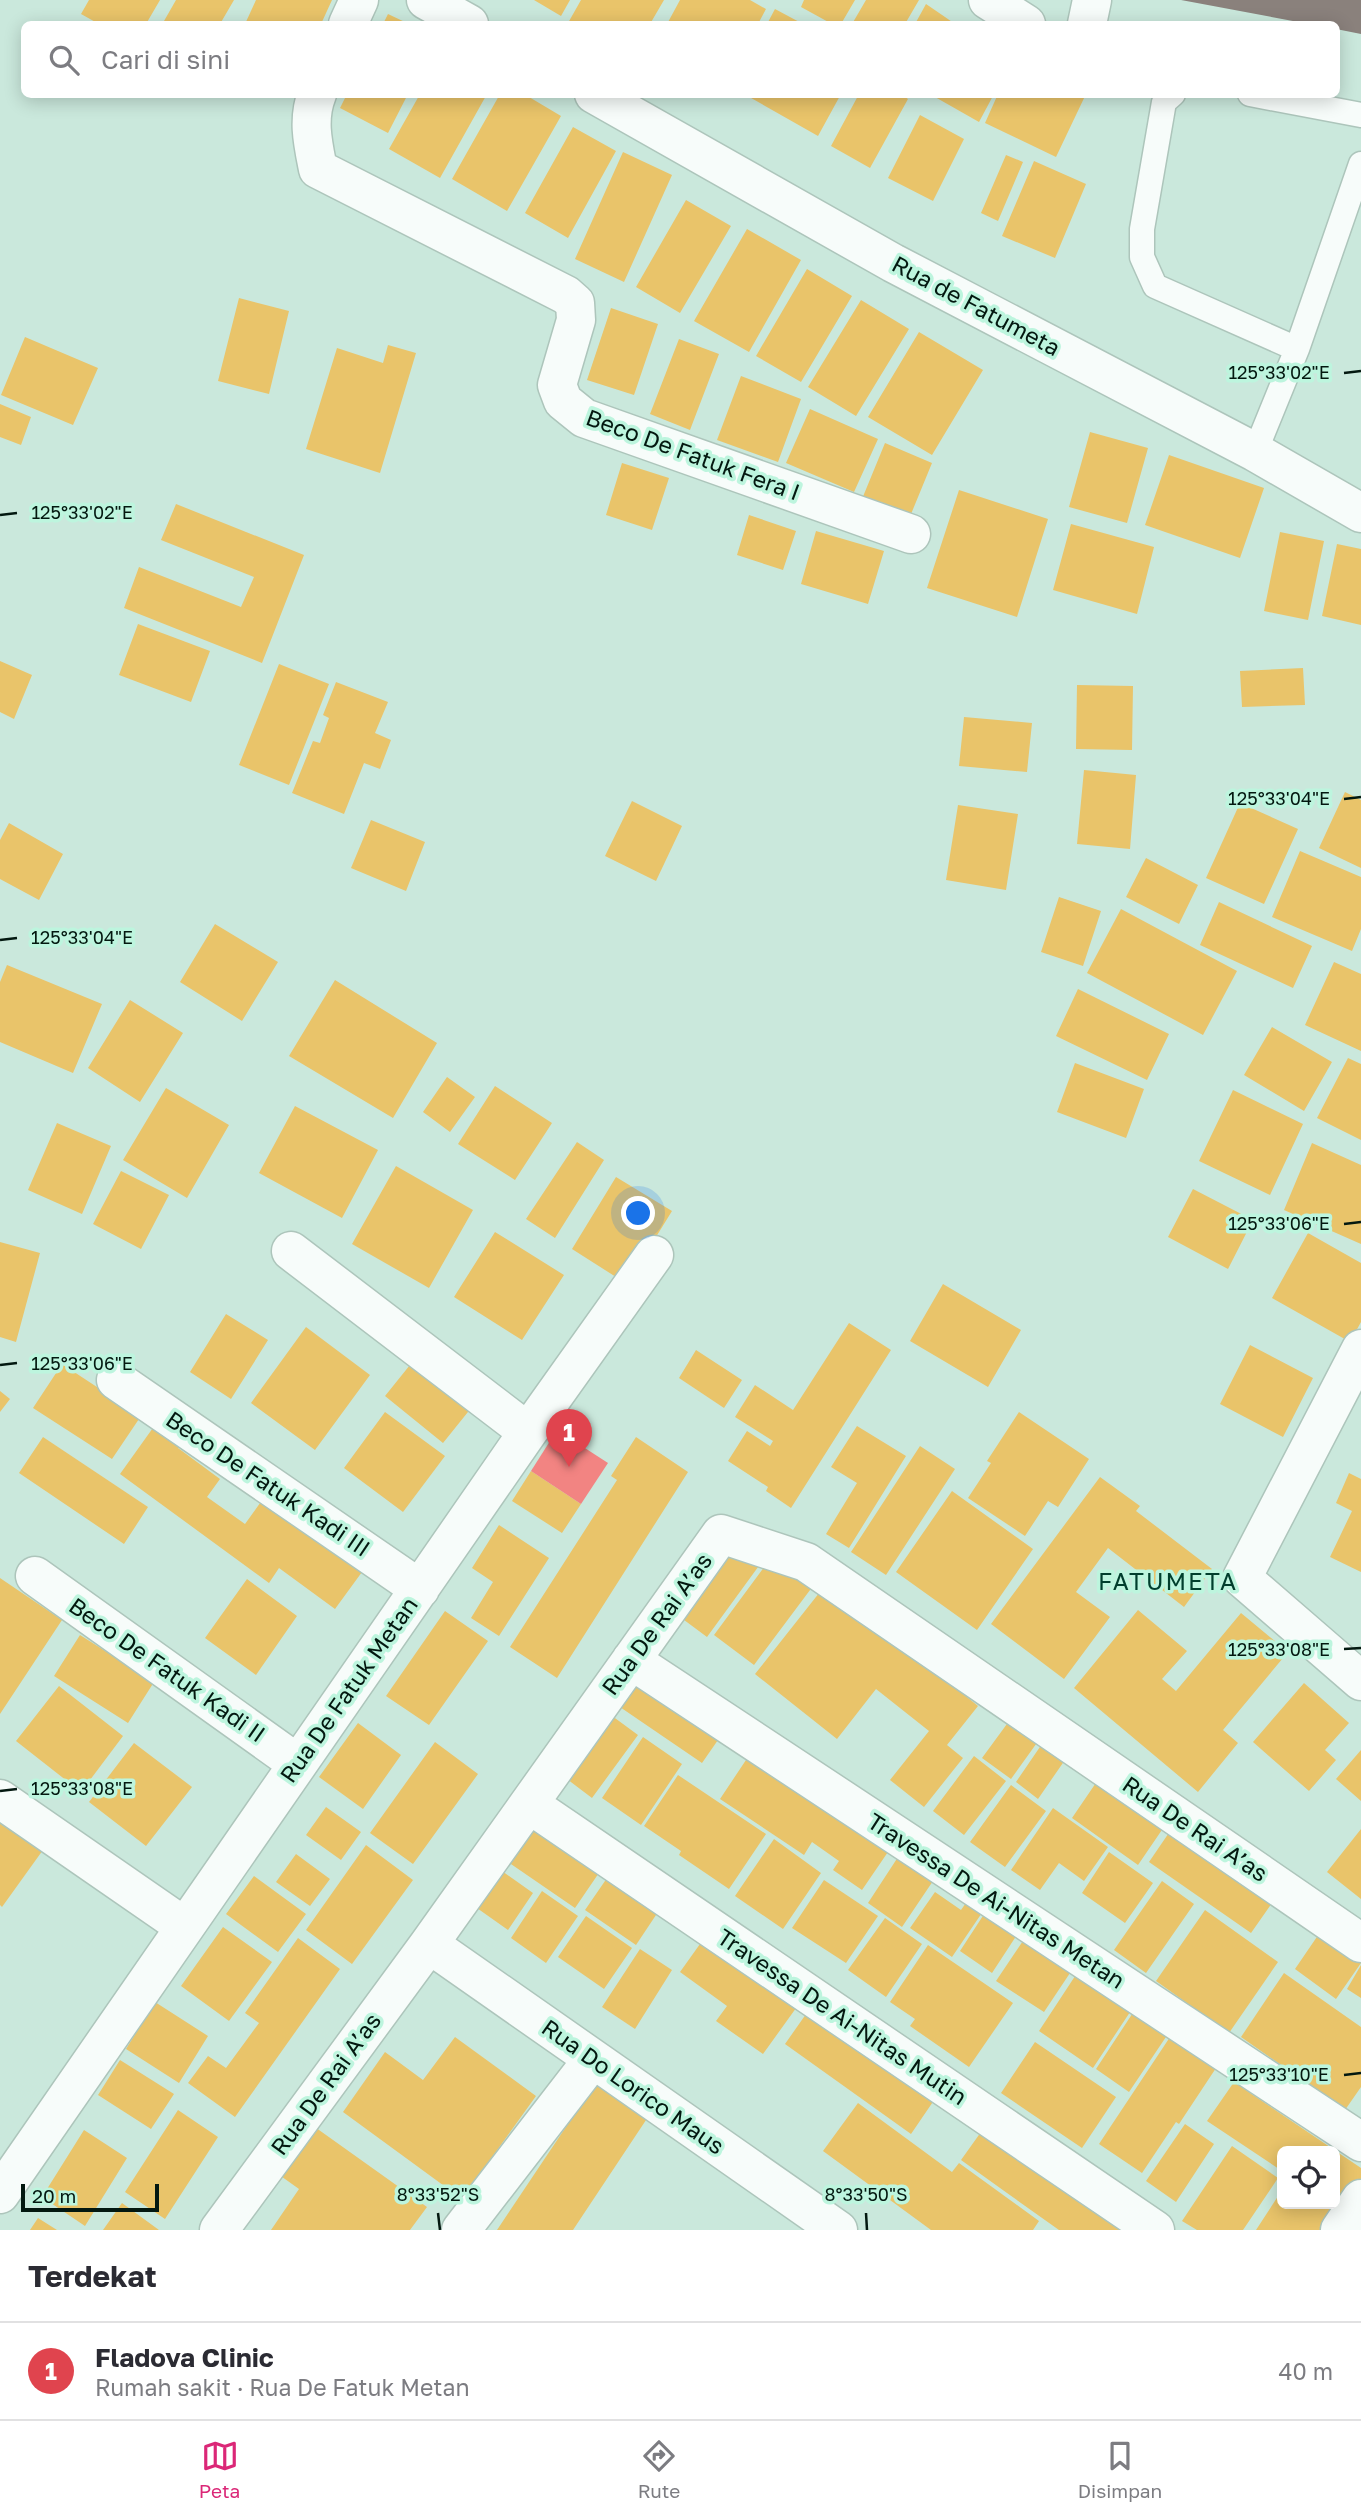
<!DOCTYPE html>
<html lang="id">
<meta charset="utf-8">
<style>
body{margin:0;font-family:"Golos Text",sans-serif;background:#f7f7f7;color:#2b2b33}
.controls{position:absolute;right:21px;bottom:21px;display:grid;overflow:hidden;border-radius:10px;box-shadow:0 4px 18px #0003}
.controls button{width:63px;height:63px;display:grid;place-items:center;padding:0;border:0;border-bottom:2px solid #e1e1e2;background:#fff;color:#2b2b33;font:35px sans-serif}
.scale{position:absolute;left:21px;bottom:18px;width:138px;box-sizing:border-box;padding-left:7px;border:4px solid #031810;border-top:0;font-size:19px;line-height:24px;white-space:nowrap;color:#031810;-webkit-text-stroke:5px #bdf5de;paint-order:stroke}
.you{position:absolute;left:639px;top:1214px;width:24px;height:24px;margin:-18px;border:5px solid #fff;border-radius:50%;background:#1a73e8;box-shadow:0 0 0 10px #1a73e833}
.badge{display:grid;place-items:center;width:46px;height:46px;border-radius:50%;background:#db2777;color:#fff;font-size:23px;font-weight:700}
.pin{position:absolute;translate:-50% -58px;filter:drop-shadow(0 2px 4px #0008)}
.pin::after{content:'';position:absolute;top:37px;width:24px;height:21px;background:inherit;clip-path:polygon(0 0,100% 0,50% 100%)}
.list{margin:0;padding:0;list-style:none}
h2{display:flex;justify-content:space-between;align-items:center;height:91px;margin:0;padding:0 28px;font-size:30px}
h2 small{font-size:23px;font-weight:400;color:#7c7c81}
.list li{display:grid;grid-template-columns:46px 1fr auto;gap:21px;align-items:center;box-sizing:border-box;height:98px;padding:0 28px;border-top:2px solid #e1e1e2}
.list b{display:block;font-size:26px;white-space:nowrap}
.list p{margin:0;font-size:23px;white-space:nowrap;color:#7c7c81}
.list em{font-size:23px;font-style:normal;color:#7c7c81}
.icon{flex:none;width:38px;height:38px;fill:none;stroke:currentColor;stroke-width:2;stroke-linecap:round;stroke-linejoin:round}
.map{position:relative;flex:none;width:1361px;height:2230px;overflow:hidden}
.search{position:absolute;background:#fff;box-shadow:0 4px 18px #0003;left:21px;right:21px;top:21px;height:77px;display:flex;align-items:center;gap:18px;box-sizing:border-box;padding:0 24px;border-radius:10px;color:#7c7c81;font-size:26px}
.sheet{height:189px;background:#fff}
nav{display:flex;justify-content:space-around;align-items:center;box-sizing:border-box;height:98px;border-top:2px solid #e1e1e2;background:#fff;font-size:19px;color:#7c7c81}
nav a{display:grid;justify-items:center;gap:4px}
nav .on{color:#db2777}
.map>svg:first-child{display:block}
.homes{fill:#e9c46a}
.health{fill:#f28482}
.industry{fill:#8a817c}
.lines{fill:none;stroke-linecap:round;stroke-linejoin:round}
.service-casing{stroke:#adc5bb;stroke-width:27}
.minor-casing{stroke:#adc5bb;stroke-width:41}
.tertiary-casing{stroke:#adc5bb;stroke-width:41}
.service{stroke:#f7fcfa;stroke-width:24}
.minor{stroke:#f7fcfa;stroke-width:38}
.tertiary{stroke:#f7fcfa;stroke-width:38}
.ticks{fill:none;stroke:#031810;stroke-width:2.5}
.labels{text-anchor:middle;stroke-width:7;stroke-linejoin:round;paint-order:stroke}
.street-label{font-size:23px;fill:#031810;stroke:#bdf5de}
.neighbourhood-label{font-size:24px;letter-spacing:2px;fill:#013e2d;stroke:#bdf5de}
.ticks-label{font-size:18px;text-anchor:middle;fill:#031810;stroke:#bdf5de;stroke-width:7;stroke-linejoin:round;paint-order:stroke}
</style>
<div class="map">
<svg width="1361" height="2230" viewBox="0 0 1361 2230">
<rect width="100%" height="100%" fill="#cae8dc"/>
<path class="homes" d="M89 0H160L146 24H99L81 14Z
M176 0H234L220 24H171L164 21Z
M256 0H332L321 24H245Z
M534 0H570L561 16Z
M581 0H664L650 24H571L568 23Z
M680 0H750L766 9 758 24H667Z
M804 0H855L841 24H832L801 7Z
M866 0H919L905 24H852Z
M926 4 945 17 955 24H915Z
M775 9 803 24H767Z
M388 14 409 24H383Z
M347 94H408L388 133 340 108Z
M420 94H487L440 178 389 149Z
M500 94H524L561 116 507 211 452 179Z
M744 94H841L818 136Z
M859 94H901L908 99 870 168 831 146Z
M936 94H994L979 122 935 97Z
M998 94H1086L1056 157 985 123Z
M920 115 964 139 933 201 888 178Z
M573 127 616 151 568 238 525 213Z
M623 152 672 175 624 282 575 259Z
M1006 155 1023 162 998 221 981 213Z
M1034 161 1086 184 1055 258 1002 236Z
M686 200 731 226 680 313 636 287Z
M747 229 801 260 749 352 694 321Z
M807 269 852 296 801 382 756 356Z
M239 298 289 311 269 394 218 381Z
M861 300 909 329 856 416 808 387Z
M611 308 658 324 634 395 587 380Z
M919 332 983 370 932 455 868 417Z
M25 337 98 368 73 425 1 395Z
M679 339 719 354 690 430 650 414Z
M388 345 416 353 380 473 306 449 337 348 383 363Z
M741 376 801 399 778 462 717 440Z
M0 404 31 417 21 445 0 437Z
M810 409 878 439 854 492 786 463Z
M1090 432 1148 448 1127 523 1069 507Z
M885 443 932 463 909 519 862 499Z
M1169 455 1264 488 1240 558 1145 525Z
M622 463 669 478 652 530 606 515Z
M959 490 1048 519 1017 617 927 588Z
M176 504 304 555 262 663 124 608 139 567 241 607 254 577 161 540Z
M749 515 796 531 783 570 737 555Z
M1071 524 1154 547 1137 614 1053 590Z
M816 531 884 551 868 604 801 584Z
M1280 532 1324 541 1308 620 1264 611Z
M1337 544 1361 549V625L1322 616Z
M138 624 210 651 191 702 119 675Z
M0 661 32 675 14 719 0 712Z
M279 664 329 684 289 785 239 765Z
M1303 668 1305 705 1242 707 1240 671Z
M336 682 388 702 375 733 391 740 380 769 364 763 344 814 292 793 313 741 320 743 329 718 323 715Z
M1077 685 1133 686 1132 750 1076 749Z
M964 717 1032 723 1027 772 959 766Z
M1084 770 1136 775 1130 849 1077 844Z
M1345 792 1361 800V868L1319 848Z
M632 801 682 826 656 881 605 856Z
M1240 803 1298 829 1264 904 1206 878Z
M958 805 1018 814 1006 890 946 880Z
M371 820 425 842 406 891 351 868Z
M9 823 63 854 39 900 0 879V840Z
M1300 851 1361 877V929L1352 951 1272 917Z
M1146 858 1198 885 1179 924 1126 897Z
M1059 897 1101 911 1083 966 1041 952Z
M1219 902 1312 946 1293 988 1200 945Z
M1121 909 1237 971 1203 1035 1087 973Z
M215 924 278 962 242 1021 180 982Z
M1334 962 1361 974V1051L1305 1025Z
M7 965 102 1004 73 1073 0 1042V982Z
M335 980 437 1043 393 1118 289 1056Z
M1078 989 1169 1034 1147 1080 1056 1036Z
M130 1000 183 1033 140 1102 88 1068Z
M1272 1027 1332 1062 1304 1111 1244 1075Z
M1348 1058 1361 1064V1140L1317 1118Z
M1075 1063 1144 1089 1126 1138 1057 1112Z
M447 1077 475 1097 450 1132 423 1112Z
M495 1086 552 1123 515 1180 458 1144Z
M166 1088 229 1125 187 1198 123 1160Z
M1233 1090 1303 1124 1270 1195 1199 1161Z
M295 1106 378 1150 342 1218 259 1173Z
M57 1123 111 1146 82 1214 28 1190Z
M577 1142 604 1160 555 1238 526 1219Z
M1312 1143 1361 1165V1244L1284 1210Z
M396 1166 473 1210 429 1288 352 1244Z
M121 1171 169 1195 141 1249 93 1224Z
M616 1177 672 1211 627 1284 572 1249Z
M1193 1189 1253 1220 1228 1269 1168 1237Z
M495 1232 564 1275 522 1340 454 1297Z
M1308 1233 1361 1263V1322L1350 1342 1272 1298Z
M0 1242 40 1253 16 1342 0 1337Z
M943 1284 1021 1330 988 1387 910 1341Z
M226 1314 268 1340 231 1399 190 1372Z
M849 1323 891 1350 791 1508 766 1491 768 1487 728 1461 747 1431 770 1446 773 1441 735 1417 755 1385 793 1410Z
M306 1327 370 1375 315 1450 251 1403Z
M1250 1345 1313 1378 1283 1437 1220 1404Z
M696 1350 742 1380 724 1408 679 1378Z
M418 1355 476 1402 443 1443 385 1396Z
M62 1364 141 1416 112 1459 33 1408Z
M0 1391 10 1399 0 1412Z
M385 1412 445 1456 403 1512 344 1468Z
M1019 1412 1089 1459 1058 1507 1048 1501 1025 1536 968 1498 991 1463 987 1461Z
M155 1425 182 1444 178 1448 220 1479 207 1497 245 1524 263 1499 362 1572 335 1609 279 1568 269 1583 120 1474Z
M857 1426 906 1456 849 1548 826 1534 857 1483 831 1467Z
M43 1437 148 1507 124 1544 19 1473Z
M636 1437 688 1472 557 1678 510 1647 617 1480 611 1476Z
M920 1446 955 1469 886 1575 851 1552Z
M531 1471 581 1504 562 1533 512 1501Z
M1349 1473 1361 1479V1572L1330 1557 1352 1511 1336 1503Z
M1100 1477 1140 1506 1136 1511 1212 1569 1184 1607 1108 1548 1076 1592 1110 1617 1064 1679 991 1624Z
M952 1491 1033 1549 977 1630 896 1572Z
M499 1525 549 1558 499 1636 471 1618 493 1582 472 1568Z
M725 1537 761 1563 707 1637 672 1611Z
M773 1555 813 1586 754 1665 714 1635Z
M0 1578 62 1620 0 1714Z
M247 1579 297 1616 256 1675 205 1638Z
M827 1583 978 1706 947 1745 963 1758 924 1807 890 1780 929 1731 876 1689 837 1739 755 1674Z
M1138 1610 1187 1651 1162 1679 1176 1691 1241 1613 1288 1652 1223 1730 1238 1743 1198 1792 1074 1688Z
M445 1611 488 1641 429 1725 386 1696Z
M80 1635 154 1682 128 1723 54 1676Z
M641 1669 727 1727 702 1763 617 1705Z
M1304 1683 1349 1723 1325 1750 1336 1760 1309 1791 1253 1742Z
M59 1686 123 1736 81 1792 16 1741Z
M604 1710 638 1735 592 1798 559 1773Z
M1015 1713 1044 1733 1011 1779 982 1758Z
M358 1723 401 1755 363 1809 319 1777Z
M643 1737 682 1764 641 1825 602 1798Z
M1044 1741 1067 1757 1038 1799 1016 1782Z
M435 1742 478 1774 413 1864 370 1833Z
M134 1743 192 1787 146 1846 89 1802Z
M754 1748 890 1849 862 1890 833 1870 839 1861 812 1842 804 1855 720 1799Z
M1361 1750V1801L1336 1779Z
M974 1756 1006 1781 964 1835 933 1811Z
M1102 1774 1168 1821 1138 1865 1072 1818Z
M678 1775 766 1834 729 1889 679 1855 681 1851 644 1826Z
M1011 1785 1046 1811 1005 1867 970 1842Z
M0 1807 48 1843 2 1907 0 1905Z
M326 1807 361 1832 341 1860 306 1835Z
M1053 1808 1108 1847 1084 1881 1059 1863 1040 1890 1011 1870Z
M528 1811 605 1864 575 1908 498 1855Z
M1177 1821 1279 1893 1251 1933 1149 1862Z
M1361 1829V1899L1327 1872Z
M774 1839 821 1873 783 1929 735 1896Z
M366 1845 413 1880 352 1964 306 1930Z
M1109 1852 1153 1883 1125 1923 1082 1893Z
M296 1854 330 1879 310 1906 276 1882Z
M900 1854 935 1878 902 1927 868 1903Z
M492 1864 533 1893 508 1930 467 1901Z
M616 1865 666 1900 636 1945 585 1910Z
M254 1876 306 1914 278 1952 226 1914Z
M824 1880 878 1916 846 1963 792 1928Z
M1162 1881 1194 1904 1146 1973 1114 1950Z
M975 1890 990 1901 952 1957 910 1928 935 1892 961 1910Z
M542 1891 578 1916 546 1963 511 1938Z
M992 1902 1024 1924 992 1973 960 1951Z
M1205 1910 1278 1962 1229 2033 1156 1981Z
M586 1916 632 1948 604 1989 558 1957Z
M885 1918 922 1944 886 1997 848 1970Z
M1325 1925 1361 1949V1963L1336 1999 1295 1969Z
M223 1927 272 1962 229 2021 181 1986Z
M710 1930 804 1997 763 2054 716 2021 727 2006 680 1972Z
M1029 1932 1076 1964 1044 2012 996 1981Z
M298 1938 340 1969 235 2117 188 2083 208 2056 226 2068 259 2023 245 2013Z
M928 1945 1013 2003 969 2067 910 2026 915 2019 890 2002Z
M640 1949 672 1970 635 2029 602 2007Z
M1083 1964 1138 2000 1093 2068 1039 2031Z
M1361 1965V1998L1347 1989Z
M1284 1973 1361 2027V2087L1345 2110 1241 2037Z
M155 2002 208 2036 179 2083 126 2049Z
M1140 2002 1174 2025 1129 2092 1096 2069Z
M811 2007 941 2090 911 2134 785 2044Z
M1174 2031 1220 2062 1179 2124 1176 2122 1142 2173 1099 2144Z
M455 2037 536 2096 462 2199 343 2112 385 2052 423 2080Z
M1035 2042 1116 2097 1082 2148 1001 2093Z
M120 2060 174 2094 151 2129 98 2095Z
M602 2073 654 2108 573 2230H497Z
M1234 2082 1361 2168V2183L1330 2230H1256L1282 2190V2204H1335V2151H1282V2171L1207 2121Z
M858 2103 952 2172 959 2163 1039 2221 1033 2230H931L823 2151Z
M178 2110 218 2137 165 2219 125 2192Z
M991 2118 1145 2230H1059L1007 2193 961 2160Z
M1185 2124 1214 2144 1176 2202 1146 2181Z
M312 2125 427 2207 410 2230H271L299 2189 278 2174Z
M84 2130 127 2158 85 2226 42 2197Z
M1232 2146 1278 2178 1243 2230H1197L1182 2221Z
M122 2203 159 2230H103Z
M38 2218 57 2230H30Z"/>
<path class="health" d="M557 1430 608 1463 581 1504 531 1471Z"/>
<path class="industry" d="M1181 0H1361V34L1336 29V24H1309Z"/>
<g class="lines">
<defs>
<path id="service" d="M1173 94 1164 102 1142 229V257L1155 286 1297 349
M1250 94 1361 115
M1255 452 1297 349 1361 164"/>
<path id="minor" d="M988 0 1026 24
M348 24 359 0
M1087 24 1092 0
M317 94C307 119 313 144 318 169L566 295 575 303 576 320 557 385 563 401 584 418 911 534
M1361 1349 1242 1578 1361 1681
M116 1380 420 1589
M528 1432 654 1255
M35 1576 298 1764
M631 1660 1361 2142
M0 1799 185 1927
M529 1804 1155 2230
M429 1944 838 2230
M0 2194 528 1432 291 1251
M219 2230 429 1944 721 1534 806 1562 1361 1943
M461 2230 593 2059
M1340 2230 1361 2199"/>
<path id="tertiary" d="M426 0 469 24
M594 94 893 263 1255 452 1361 513"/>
</defs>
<use href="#service" class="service-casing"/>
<use href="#minor" class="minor-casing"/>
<use href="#tertiary" class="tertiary-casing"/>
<use href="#service" class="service"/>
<use href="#minor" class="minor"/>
<use href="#tertiary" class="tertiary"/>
</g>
<path class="ticks" d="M1344 373 1361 371M0 515 17 513M1344 799 1361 797M0 940 17 938M1344 1224 1361 1222M0 1365 17 1363M1344 1649 1361 1648M0 1791 17 1789M1344 2075 1361 2073M438 2213 440 2230M866 2213 867 2230"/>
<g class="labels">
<g class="street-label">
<text transform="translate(976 306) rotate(28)" y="8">Rua de Fatumeta</text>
<text transform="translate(693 455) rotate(20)" y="8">Beco De Fatuk Fera I</text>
<text transform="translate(268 1484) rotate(34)" y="8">Beco De Fatuk Kadi III</text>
<text transform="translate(657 1624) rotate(-54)" y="8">Rua De Rai A’as</text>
<text transform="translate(167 1670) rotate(35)" y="8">Beco De Fatuk Kadi II</text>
<text transform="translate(349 1690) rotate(-55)" y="8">Rua De Fatuk Metan</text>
<text transform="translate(1195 1829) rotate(34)" y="8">Rua De Rai A’as</text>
<text transform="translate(996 1901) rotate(33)" y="8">Travessa De Ai-Nitas Metan</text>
<text transform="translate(842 2017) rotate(34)" y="8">Travessa De Ai-Nitas Mutin</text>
<text transform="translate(326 2084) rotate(-54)" y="8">Rua De Rai A’as</text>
<text transform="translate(633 2087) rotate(35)" y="8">Rua Do Lorico Maus</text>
</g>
<g class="neighbourhood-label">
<text x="1168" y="1590">FATUMETA</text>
</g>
</g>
<g class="ticks-label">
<text x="1279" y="379">125°33'02"E</text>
<text x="82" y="519">125°33'02"E</text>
<text x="1279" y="805">125°33'04"E</text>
<text x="82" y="944">125°33'04"E</text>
<text x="1279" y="1230">125°33'06"E</text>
<text x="82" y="1370">125°33'06"E</text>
<text x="1279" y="1656">125°33'08"E</text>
<text x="82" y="1795">125°33'08"E</text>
<text x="1279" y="2081">125°33'10"E</text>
<text x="438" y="2201">8°33'52"S</text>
<text x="866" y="2201">8°33'50"S</text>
</g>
</svg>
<div class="controls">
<button><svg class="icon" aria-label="locate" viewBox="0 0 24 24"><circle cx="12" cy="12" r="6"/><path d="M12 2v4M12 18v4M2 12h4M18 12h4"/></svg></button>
</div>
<div class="scale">20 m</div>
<div class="you"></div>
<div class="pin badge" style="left:569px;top:1467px;background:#e0444e">1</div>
<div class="search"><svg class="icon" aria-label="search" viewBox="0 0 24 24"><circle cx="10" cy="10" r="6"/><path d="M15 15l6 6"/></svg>Cari di sini</div>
</div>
<section class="sheet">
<h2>Terdekat<small></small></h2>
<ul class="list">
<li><span class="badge" style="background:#e0444e">1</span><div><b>Fladova Clinic</b><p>Rumah sakit · Rua De Fatuk Metan</p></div><em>40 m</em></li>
</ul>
</section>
<nav>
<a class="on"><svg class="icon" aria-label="map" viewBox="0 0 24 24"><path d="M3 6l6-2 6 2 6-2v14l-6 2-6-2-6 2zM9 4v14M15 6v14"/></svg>Peta</a>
<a><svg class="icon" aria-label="directions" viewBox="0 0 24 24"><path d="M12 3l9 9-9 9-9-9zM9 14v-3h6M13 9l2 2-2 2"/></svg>Rute</a>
<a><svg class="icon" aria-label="saved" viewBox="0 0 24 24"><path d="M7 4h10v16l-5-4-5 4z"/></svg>Disimpan</a>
</nav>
